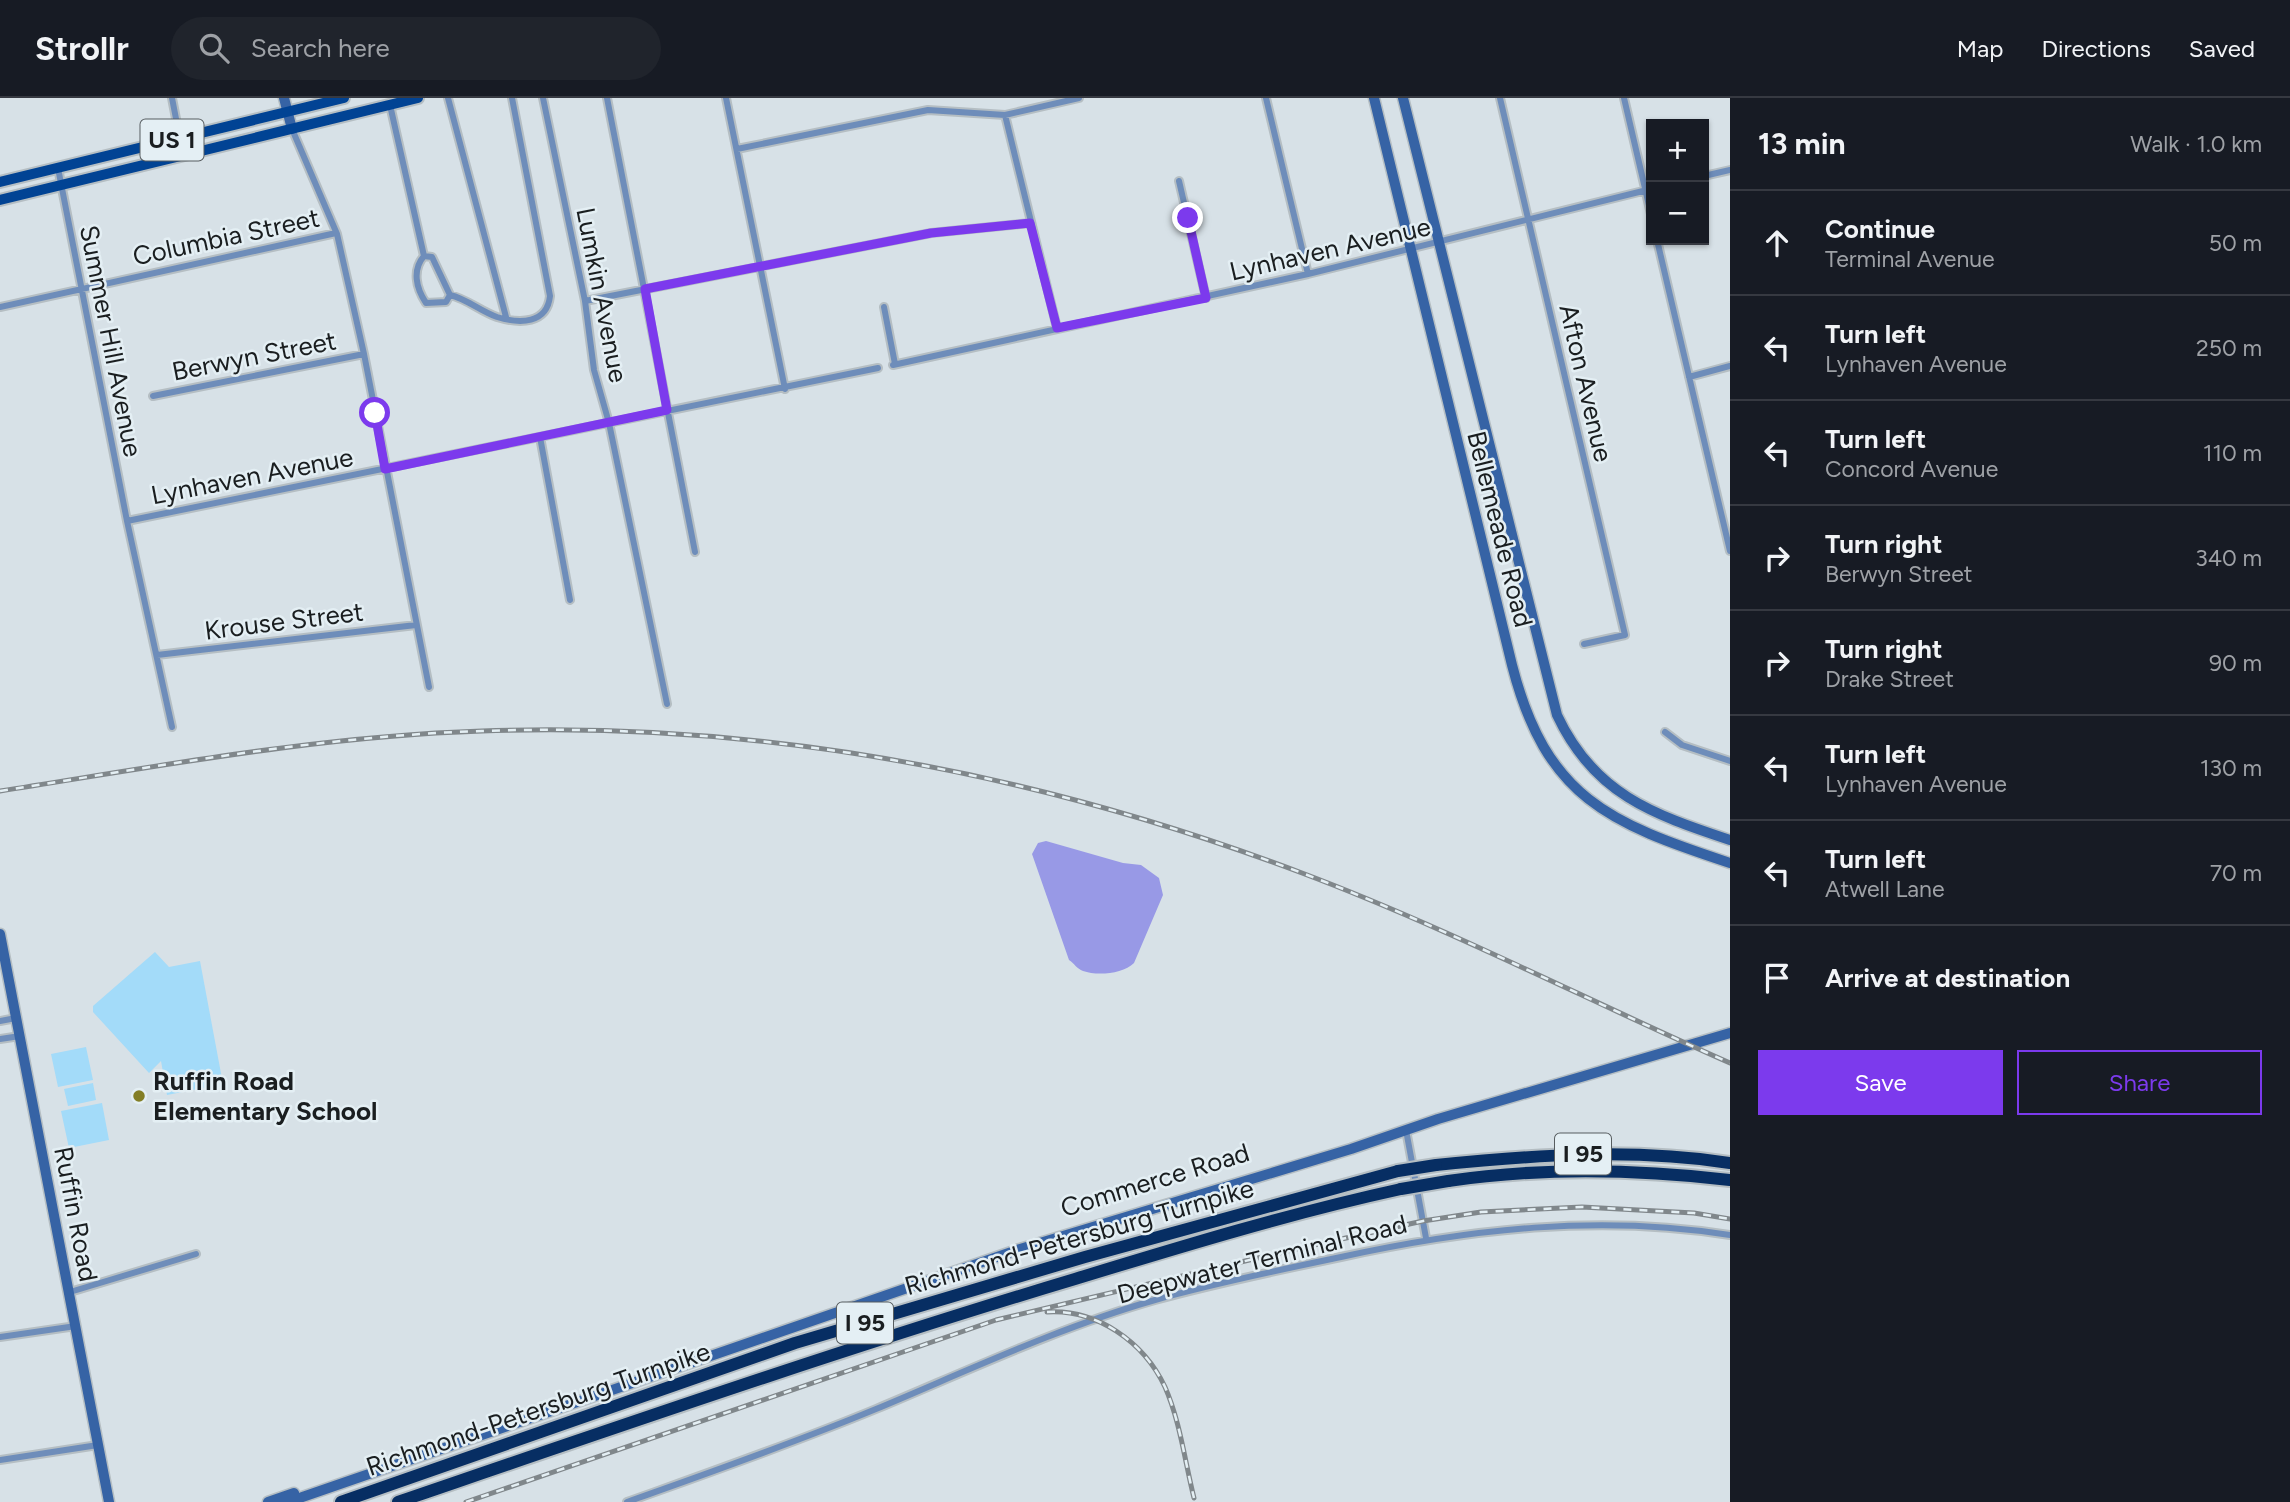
<!DOCTYPE html>
<meta charset="utf-8">
<style>
body{margin:0;font-family:Figtree,sans-serif;background:#20242c;color:#f1f3f6}
.controls{position:absolute;right:21px;top:21px;display:grid;overflow:hidden;border-radius:0px;box-shadow:0 2px 5px #0004}
.controls button{width:63px;height:63px;display:grid;place-items:center;padding:0;border:0;border-bottom:2px solid #363941;background:#171b24;color:#f1f3f6;font:35px sans-serif}
.stop{position:absolute;width:21px;height:21px;margin:-16px;border:5px solid #7c3aed;border-radius:50%;background:#fff}
.stop.end{background:#7c3aed;border-color:#fff;box-shadow:0 2px 7px #0008}
.list{margin:0;padding:0;list-style:none}
h2{display:flex;justify-content:space-between;align-items:center;height:91px;margin:0;padding:0 28px;font-size:30px}
h2 small{font-size:23px;font-weight:400;color:#9ea1a6}
.list li{display:grid;grid-template-columns:46px 1fr auto;gap:21px;align-items:center;box-sizing:border-box;height:105px;padding:0 28px;border-top:2px solid #363941}
.list b{display:block;font-size:26px;white-space:nowrap}
.list p{margin:0;font-size:23px;white-space:nowrap;color:#9ea1a6}
.list em{font-size:23px;font-style:normal;color:#9ea1a6}
.actions{display:flex;gap:14px;padding:21px 28px}
.actions a{flex:1;padding:16px 0;border:2px solid #7c3aed;border-radius:0px;text-align:center;font-size:24px;color:#7c3aed}
.actions .main{background:#7c3aed;color:#fff}
.icon{flex:none;width:38px;height:38px;fill:none;stroke:currentColor;stroke-width:2;stroke-linecap:round;stroke-linejoin:round}
.map{position:relative;flex:none;width:1730px;height:1404px;overflow:hidden}
header{display:flex;align-items:center;gap:42px;box-sizing:border-box;height:98px;padding:0 35px;background:#171b24;border-bottom:2px solid #363941}
header strong{font-size:33px}
nav{display:flex;gap:38px;margin-inline-start:auto;font-size:24px}
.search{width:490px;height:63px;background:#20242c;display:flex;align-items:center;gap:18px;box-sizing:border-box;padding:0 24px;border-radius:38px;color:#9ea1a6;font-size:26px}
main{display:flex}
aside{flex:1;background:#171b24}
.map>svg:first-child{display:block}
.green{fill:#a3dbf9}
.water{fill:#9899e6}
.lines{fill:none;stroke-linecap:round;stroke-linejoin:round}
.street-casing{stroke:#b5bec3;stroke-width:10}
.secondary-casing{stroke:#b5bec3;stroke-width:13}
.primary-casing{stroke:#b5bec3;stroke-width:14}
.highway-casing{stroke:#b5bec3;stroke-width:16}
.street{stroke:#6e8dba;stroke-width:6}
.secondary{stroke:#3663a5;stroke-width:10}
.primary{stroke:#014394;stroke-width:10}
.highway{stroke:#072e63;stroke-width:12}
.rail-casing{stroke:#80878b;stroke-width:5}
.rail{stroke:#e4eff4;stroke-width:2.5;stroke-dasharray:8;stroke-linecap:butt}
.highway-bridge-casing{stroke:#b5bec3;stroke-width:16;stroke-linecap:butt}
.highway-bridge{stroke:#072e63;stroke-width:12}
.route{stroke:#7c3aed;stroke-width:9}
.poi-dot{fill:#837e25;stroke:#e4eff4;stroke-width:2.5}
.labels{text-anchor:middle;stroke-width:5;stroke-linejoin:round;paint-order:stroke}
.shield{fill:#e4eff4;stroke:#575d60;stroke-width:2}
.shield-label{font-size:24px;font-weight:bold;fill:#1a1e20}
.street-label{font-size:26px;fill:#1a1e20;stroke:#e4eff4}
.poi-label{font-size:26px;font-weight:bold;fill:#1a1e20;stroke:#e4eff4;text-anchor:start}
</style>
<header>
<strong>Strollr</strong>
<div class="search"><svg class="icon" aria-label="search" viewBox="0 0 24 24"><circle cx="10" cy="10" r="6"/><path d="M15 15l6 6"/></svg>Search here</div>
<nav><a>Map</a><a>Directions</a><a>Saved</a></nav>
</header>
<main>
<div class="map">
<svg width="1730" height="1404" viewBox="0 0 1730 1404">
<rect width="100%" height="100%" fill="#d7e1e7"/>
<path class="green" d="M155 854 169 869 200 863 223 986 167 997 161 963 149 975 93 914V908Z
M86 949 93 982 58 989 51 956Z
M93 985 96 1002 68 1008 64 991Z
M102 1005 109 1042 69 1050 61 1013Z"/>
<path class="water" d="M1046 743 1123 765 1141 767 1159 780 1163 797 1134 865C1123 876 1097 878 1083 873 1077 871 1074 865 1069 862L1032 756 1038 745Z"/>
<g class="lines">
<defs>
<path id="street" d="M172 0 183 57
M448 0 506 219
M543 0 585 203 594 272 609 325 667 606
M607 0 695 454
M726 0 785 291
M1266 0 1308 176
M1500 0 1625 537 1584 546
M1624 0 1651 116
M390 7 424 158
M1005 17 1057 230
M292 31 337 136 364 256 429 589
M737 51 928 12 1005 17 1079 0
M58 70 127 423 172 629
M1704 78 1730 72
M1179 83 1206 200
M1657 142 1730 453
M424 158 432 159 450 197 446 204 426 205C416 190 412 172 424 158Z
M450 197C467 201 480 213 497 219 520 226 547 226 550 198L512 0
M585 203 931 135 1030 125
M0 209 336 135
M884 209 895 266
M893 267 1308 176 1651 91
M1689 279 1730 268
M153 298 364 256
M540 339 570 502
M127 423 878 270
M157 557 416 527
M1665 634 1682 647 1730 663
M0 923 16 920
M0 941 20 938
M1406 1032 1426 1140
M70 1194 196 1156
M0 1239 76 1228
M0 1362 98 1347
M627 1404C711 1374 794 1345 876 1311 967 1273 1060 1229 1155 1202 1216 1185 1279 1172 1341 1159 1469 1131 1599 1116 1730 1137"/>
<path id="secondary" d="M284 0 292 31
M1374 0 1512 567C1546 700 1609 725 1730 765
M1403 0 1557 617C1594 696 1652 716 1730 742
M0 836 109 1404
M268 1404 294 1395
M288 1404 1020 1151 1351 1051 1438 1021 1730 935"/>
<path id="primary" d="M0 84 344 0
M0 102 418 0"/>
<path id="highway" d="M1436 1067C1534 1057 1632 1050 1730 1065
M1448 1083C1542 1069 1635 1071 1730 1082
M341 1404 795 1245 1085 1159 1398 1073
M398 1404C623 1327 848 1249 1075 1181 1183 1148 1291 1115 1401 1091"/>
</defs>
<use href="#street" class="street-casing"/>
<use href="#secondary" class="secondary-casing"/>
<use href="#primary" class="primary-casing"/>
<use href="#highway" class="highway-casing"/>
<use href="#street" class="street"/>
<use href="#secondary" class="secondary"/>
<use href="#primary" class="primary"/>
<use href="#highway" class="highway"/>
<defs>
<path id="rail" d="M0 693C160 668 320 638 482 633 763 623 1040 676 1302 775 1448 830 1587 902 1730 965
M1047 1214C1097 1211 1144 1244 1165 1289 1180 1323 1185 1364 1194 1400
M466 1404 996 1222 1296 1151 1423 1123 1481 1114 1582 1109 1694 1115 1730 1121"/>
</defs>
<use href="#rail" class="rail-casing"/>
<use href="#rail" class="rail"/>
<defs>
<path id="highway-bridge" d="M1398 1073 1436 1067
M1401 1091 1448 1083"/>
</defs>
<use href="#highway-bridge" class="highway-bridge-casing"/>
<use href="#highway-bridge" class="highway-bridge"/>
</g>
<g class="lines">
<path class="route" d="M375 315 385 371 667 312 645 191 931 135 1030 125 1057 230 1206 200 1188 120"/>
</g>
<circle class="poi-dot" cx="139" cy="998" r="7"/>
<g class="labels">
<g class="shield">
<rect x="140.5" y="21.5" width="63" height="41" rx="5"/>
<rect x="1555" y="1035.5" width="56" height="41" rx="5"/>
<rect x="837" y="1204.5" width="56" height="41" rx="5"/>
</g>
<g class="shield-label">
<text x="172" y="50">US 1</text>
<text x="1583" y="1064">I 95</text>
<text x="865" y="1233">I 95</text>
</g>
<g class="street-label">
<text transform="translate(226 139) rotate(-12)" y="9">Columbia Street</text>
<text transform="translate(1330 151) rotate(-13)" y="9">Lynhaven Avenue</text>
<text transform="translate(602 197) rotate(79)" y="9">Lumkin Avenue</text>
<text transform="translate(111 243) rotate(79)" y="9">Summer Hill Avenue</text>
<text transform="translate(254 258) rotate(-11)" y="9">Berwyn Street</text>
<text transform="translate(1586 285) rotate(77)" y="9">Afton Avenue</text>
<text transform="translate(252 378) rotate(-11)" y="9">Lynhaven Avenue</text>
<text transform="translate(1500 431) rotate(76)" y="9">Bellemeade Road</text>
<text transform="translate(284 523) rotate(-7)" y="9">Krouse Street</text>
<text transform="translate(1155 1082) rotate(-17)" y="9">Commerce Road</text>
<text transform="translate(76 1116) rotate(79)" y="9">Ruffin Road</text>
<text transform="translate(1079 1139) rotate(-16)" y="9">Richmond-Petersburg Turnpike</text>
<text transform="translate(1262 1161) rotate(-14)" y="9">Deepwater Terminal Road</text>
<text transform="translate(538 1311) rotate(-19)" y="9">Richmond-Petersburg Turnpike</text>
</g>
<g class="poi-label">
<text x="153" y="992">Ruffin Road<tspan x="153" dy="30">Elementary School</tspan></text>
</g>
</g>
</svg>
<div class="controls">
<button>+</button>
<button>−</button>
</div>
<div class="stop" style="left:375px;top:315px"></div>
<div class="stop end" style="left:1188px;top:120px"></div>
</div>
<aside>
<h2>13 min<small>Walk · 1.0 km</small></h2>
<ul class="list">
<li><svg class="icon" aria-label="ahead" viewBox="0 0 24 24"><path d="M12 20V5M6 11l6-6 6 6"/></svg><div><b>Continue</b><p>Terminal Avenue</p></div><em>50 m</em></li>
<li><svg class="icon" aria-label="left" viewBox="0 0 24 24"><path d="M17 20v-9H6M10 6l-5 5 5 5"/></svg><div><b>Turn left</b><p>Lynhaven Avenue</p></div><em>250 m</em></li>
<li><svg class="icon" aria-label="left" viewBox="0 0 24 24"><path d="M17 20v-9H6M10 6l-5 5 5 5"/></svg><div><b>Turn left</b><p>Concord Avenue</p></div><em>110 m</em></li>
<li><svg class="icon" aria-label="right" viewBox="0 0 24 24"><path d="M7 20v-9h11M14 6l5 5-5 5"/></svg><div><b>Turn right</b><p>Berwyn Street</p></div><em>340 m</em></li>
<li><svg class="icon" aria-label="right" viewBox="0 0 24 24"><path d="M7 20v-9h11M14 6l5 5-5 5"/></svg><div><b>Turn right</b><p>Drake Street</p></div><em>90 m</em></li>
<li><svg class="icon" aria-label="left" viewBox="0 0 24 24"><path d="M17 20v-9H6M10 6l-5 5 5 5"/></svg><div><b>Turn left</b><p>Lynhaven Avenue</p></div><em>130 m</em></li>
<li><svg class="icon" aria-label="left" viewBox="0 0 24 24"><path d="M17 20v-9H6M10 6l-5 5 5 5"/></svg><div><b>Turn left</b><p>Atwell Lane</p></div><em>70 m</em></li>
<li><svg class="icon" aria-label="arrive" viewBox="0 0 24 24"><path d="M6 21V4h12l-3 4 3 4H6"/></svg><div><b>Arrive at destination</b></div></li>
</ul>
<div class="actions"><a class="main">Save</a><a>Share</a></div>
</aside>
</main>
